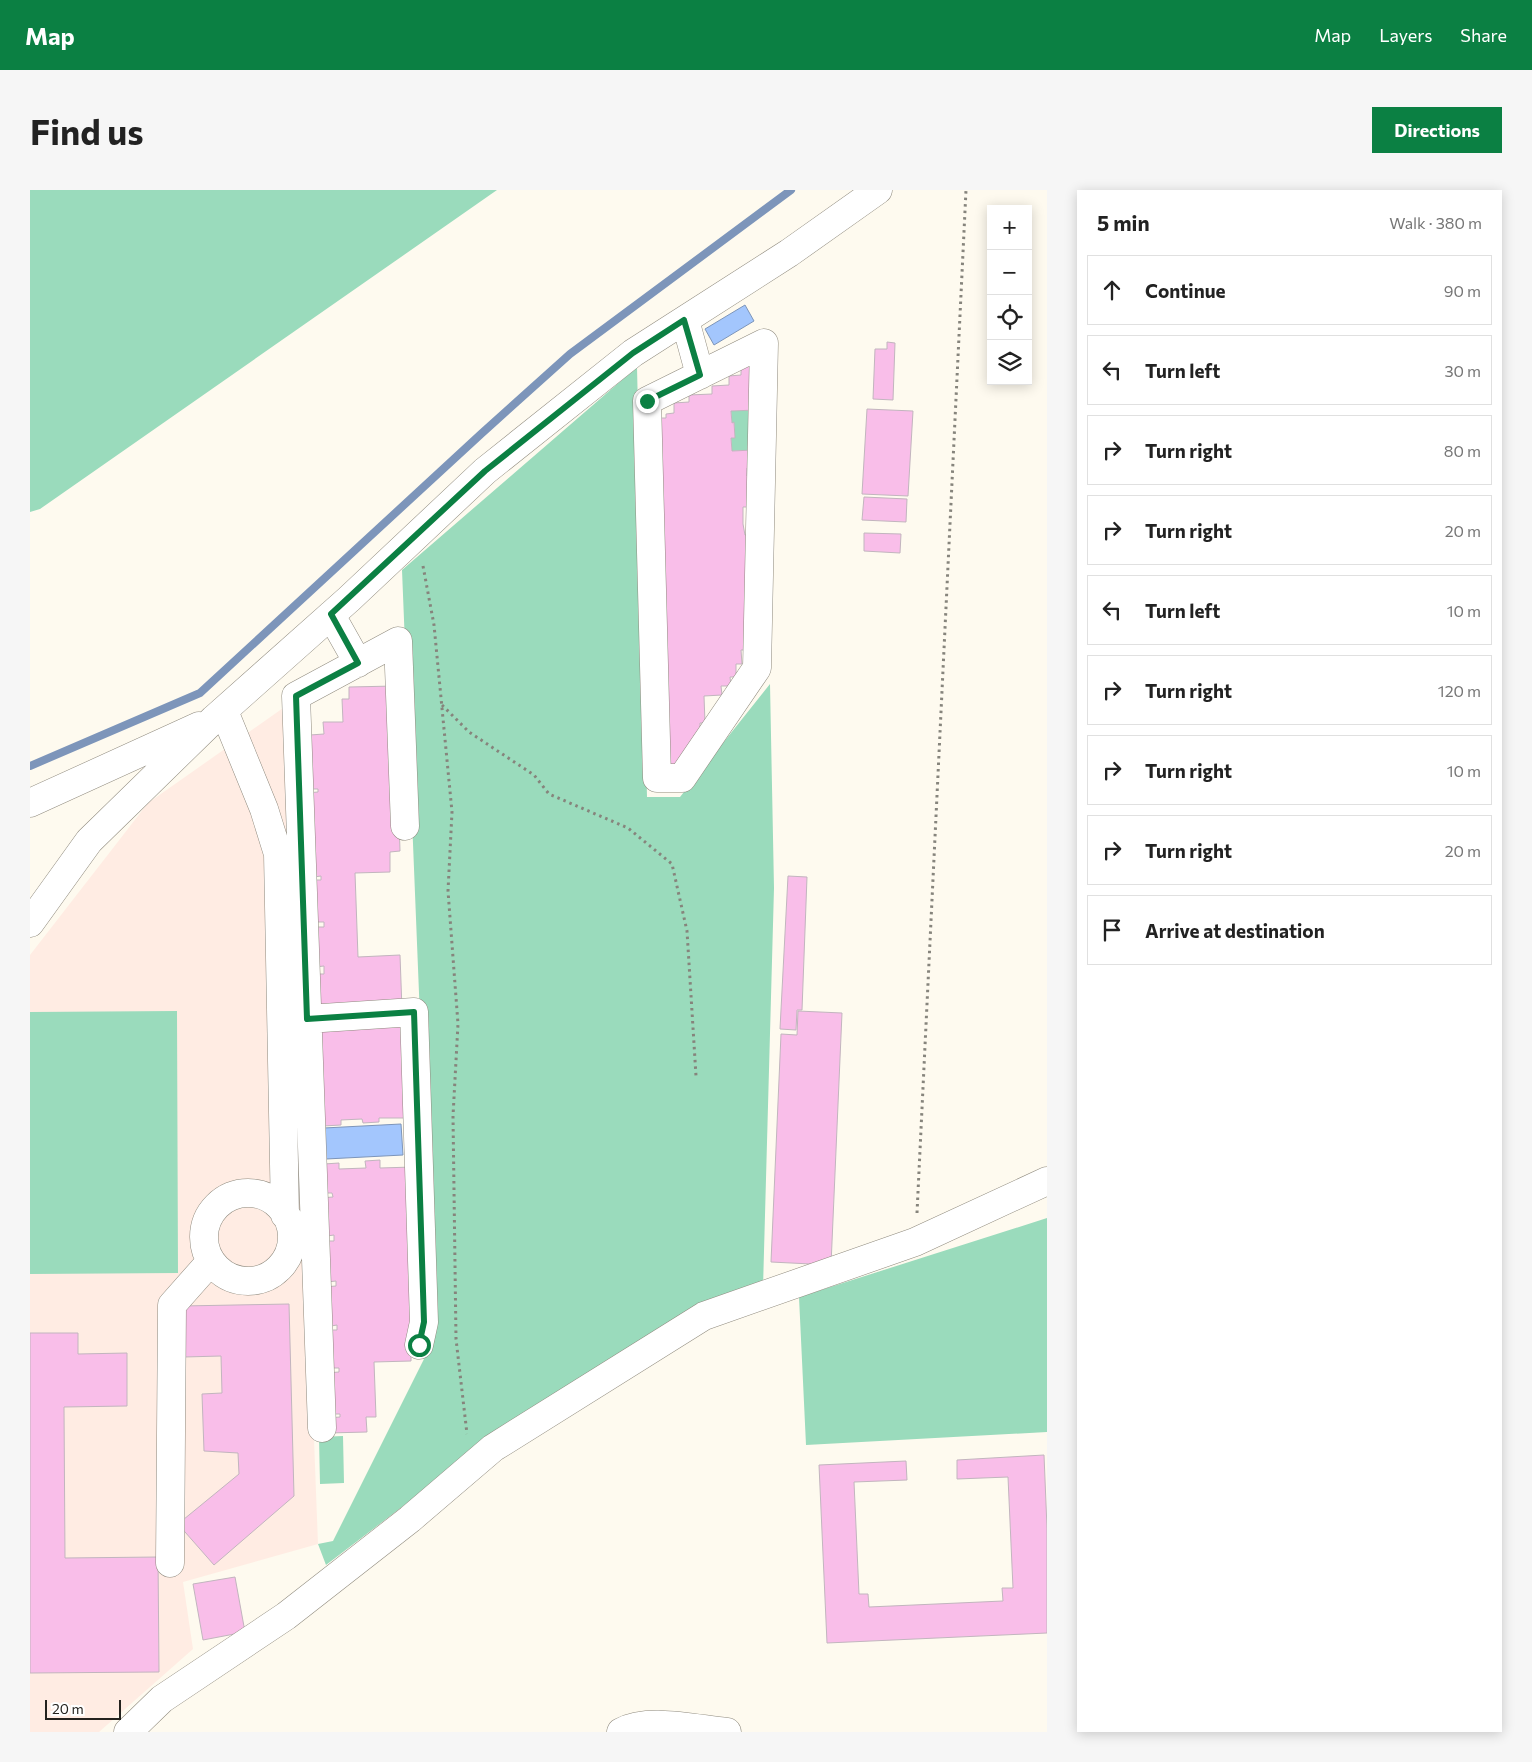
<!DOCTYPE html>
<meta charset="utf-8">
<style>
body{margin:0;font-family:Commissioner,sans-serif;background:#f6f6f6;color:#222}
.controls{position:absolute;right:15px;top:15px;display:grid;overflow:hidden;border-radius:0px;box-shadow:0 2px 12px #0003}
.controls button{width:45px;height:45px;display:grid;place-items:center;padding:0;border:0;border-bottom:1px solid #e0e0e0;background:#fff;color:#222;font:25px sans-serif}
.scale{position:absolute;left:15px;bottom:12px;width:76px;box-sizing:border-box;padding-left:5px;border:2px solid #24221e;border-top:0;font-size:14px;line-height:18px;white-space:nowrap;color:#24221e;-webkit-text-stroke:4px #fff;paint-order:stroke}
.stop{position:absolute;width:15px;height:15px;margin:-11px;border:4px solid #0b8043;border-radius:50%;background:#fff}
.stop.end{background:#0b8043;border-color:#fff;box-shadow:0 1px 5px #0008}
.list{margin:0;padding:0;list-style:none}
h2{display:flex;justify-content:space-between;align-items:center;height:65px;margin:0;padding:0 20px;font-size:21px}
h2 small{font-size:16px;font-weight:400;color:#767676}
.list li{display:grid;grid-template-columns:32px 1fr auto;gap:15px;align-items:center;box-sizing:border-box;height:70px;margin:0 10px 10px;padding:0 10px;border:1px solid #e0e0e0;border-radius:0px}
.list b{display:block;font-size:19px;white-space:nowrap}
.list em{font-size:16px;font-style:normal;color:#767676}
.icon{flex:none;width:28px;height:28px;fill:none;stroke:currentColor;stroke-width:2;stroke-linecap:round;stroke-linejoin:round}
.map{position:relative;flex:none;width:1017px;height:1542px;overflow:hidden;border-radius:0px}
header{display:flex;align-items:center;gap:30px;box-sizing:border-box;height:70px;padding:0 25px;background:#0b8043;color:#fff}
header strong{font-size:24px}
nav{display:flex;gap:28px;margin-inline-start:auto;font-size:18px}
.intro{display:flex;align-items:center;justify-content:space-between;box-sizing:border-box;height:120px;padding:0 30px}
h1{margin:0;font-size:35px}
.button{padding:12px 22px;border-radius:0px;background:#0b8043;color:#fff;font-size:18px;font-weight:700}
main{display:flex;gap:30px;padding:0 30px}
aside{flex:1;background:#fff;border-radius:0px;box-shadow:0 2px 12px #0003}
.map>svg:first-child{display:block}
.education{fill:#ffece3}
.green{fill:#9adbbc}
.water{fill:#a3c6fd;stroke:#7d95ba}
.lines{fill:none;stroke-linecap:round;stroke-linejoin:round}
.stream{stroke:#7d95ba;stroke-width:8}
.building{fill:#f9bee9;stroke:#c2b5be}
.minor-casing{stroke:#8f8a7e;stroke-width:29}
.path{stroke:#86847c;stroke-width:3;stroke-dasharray:2.5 4;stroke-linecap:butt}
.minor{stroke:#fff;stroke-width:28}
.route{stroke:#0b8043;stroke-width:6}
</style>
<header>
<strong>Map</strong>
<nav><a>Map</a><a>Layers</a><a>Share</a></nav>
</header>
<div class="intro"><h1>Find us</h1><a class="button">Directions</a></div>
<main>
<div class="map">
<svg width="1017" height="1542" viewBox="0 0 1017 1542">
<rect width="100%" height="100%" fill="#fefaef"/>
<path class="education" d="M256 516 288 1354 153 1392 163 1459 69 1542H0V765L118 613Z"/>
<path class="green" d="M0 0H467L10 319 0 322Z
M607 177 617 607H650L740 494 744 698 733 1098 449 1258 296 1375 288 1354 303 1351 403 1151 372 380Z
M726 220 723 260 702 261 701 248H705L704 233H702L701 221Z
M147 821 148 1083 0 1084V822Z
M1017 1028V1242L776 1255 769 1107Z
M313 1246 314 1293 290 1294 289 1247Z"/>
<path class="water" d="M715 115 724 131 684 155 675 139Z
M371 934 373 965 296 969 294 938Z"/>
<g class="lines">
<path class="stream" d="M0 576 170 503 451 244 540 164 761 0"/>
</g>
<path class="building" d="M857 152 865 153 863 210 843 209 845 159H857Z
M724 176 726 220 701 221 702 233 704 232 705 248H701L702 261 723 260V278H717V286H721L719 317H713V334L715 345H717L721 460H711L712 474H706V487H700L701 496H691L692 505 674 506 675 533H670V544L664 545V563L655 577H637L630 228H636V224L644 223V213L659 212V205L682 204V196L699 195V186L711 185V177Z
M837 219 883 221 878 306 832 304Z
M834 307 877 309 876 332 832 330Z
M834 343 871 344 870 363 834 361Z
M365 496 370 661 360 662V682L325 683 328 767 370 765 376 928H349V932L333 933 332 929 311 930V935L293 936 282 784H294V776L285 777 280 737H294V732H284L279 690H291V686L284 687 276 603 288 602V599H282L280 545 294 544 293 532H313L312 509H319V497Z
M758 686 777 687 772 820H767L766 840 750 839Z
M768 821 812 823 801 1075 741 1072 751 844 767 845Z
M350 970V978L383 977 381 1171 344 1172 346 1227H336L337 1242 298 1243 297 1228 310 1227V1224H304L296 1183 309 1182V1178H302L294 1140H307V1135L301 1136 294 1097 306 1096V1091L297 1092 292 1051H304V1045L297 1046 290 1008 303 1007 302 1003H297L294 974 309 973V979L336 978 335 971Z
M259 1114 264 1306 184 1375 148 1334 209 1284 208 1263 174 1261 172 1204 192 1203 191 1166 154 1167 152 1116Z
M0 1143H48V1164L97 1163V1216L34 1217 35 1368 128 1367 129 1482 0 1483Z
M1014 1265 1017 1338V1443L797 1453 789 1275 876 1271 877 1290 824 1292 829 1404H838L839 1417 973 1411 972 1398H983L978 1287 927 1289V1270Z
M205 1387 215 1442 173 1450 163 1394Z"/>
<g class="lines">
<defs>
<path id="minor" d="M655 130 670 185
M734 153 727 478 652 588H627L617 211Z
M301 425 328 473
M194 521 234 619 248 664 255 1025
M0 613 169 536
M0 733 59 651 184 529 319 409 455 281 603 163 759 63 848 0
M277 829 384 822 394 1132 389 1155
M174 1047a44 44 0 1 1 88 0a44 44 0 1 1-88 0Z
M292 1238 266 506 368 451 375 636
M140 1373 142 1115 181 1071
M98 1542 132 1509 256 1426 380 1329 463 1258 674 1126 885 1052 1017 991
M591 1542C619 1527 666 1539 697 1542"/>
</defs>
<use href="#minor" class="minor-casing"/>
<path class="path" d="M393 376 404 435 422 622 418 701 428 834 423 926 426 1149 437 1244
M412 515 439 542 504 585 519 604 598 638 642 674 657 741 666 886
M887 1023 936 0"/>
<use href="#minor" class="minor"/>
</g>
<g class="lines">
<path class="route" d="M389 1155 394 1132 384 822 277 829 266 506 328 473 301 424 455 281 603 163 654 130 670 185 617 211"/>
</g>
</svg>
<div class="controls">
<button>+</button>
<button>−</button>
<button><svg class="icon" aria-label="locate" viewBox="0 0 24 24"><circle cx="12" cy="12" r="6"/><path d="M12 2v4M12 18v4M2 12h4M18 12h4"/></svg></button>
<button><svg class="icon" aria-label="layers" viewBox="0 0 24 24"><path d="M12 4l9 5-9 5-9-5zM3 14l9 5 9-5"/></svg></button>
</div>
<div class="scale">20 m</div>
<div class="stop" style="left:389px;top:1155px"></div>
<div class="stop end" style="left:617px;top:211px"></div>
</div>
<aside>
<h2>5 min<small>Walk · 380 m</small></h2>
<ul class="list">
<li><svg class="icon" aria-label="ahead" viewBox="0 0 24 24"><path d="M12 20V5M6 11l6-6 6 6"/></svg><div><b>Continue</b></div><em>90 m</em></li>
<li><svg class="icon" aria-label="left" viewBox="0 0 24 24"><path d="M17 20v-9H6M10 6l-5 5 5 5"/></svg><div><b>Turn left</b></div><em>30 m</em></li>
<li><svg class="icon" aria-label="right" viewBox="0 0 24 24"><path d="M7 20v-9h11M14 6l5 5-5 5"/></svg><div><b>Turn right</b></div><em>80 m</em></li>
<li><svg class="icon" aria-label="right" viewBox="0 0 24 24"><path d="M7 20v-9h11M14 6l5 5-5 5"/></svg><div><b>Turn right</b></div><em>20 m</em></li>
<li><svg class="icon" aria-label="left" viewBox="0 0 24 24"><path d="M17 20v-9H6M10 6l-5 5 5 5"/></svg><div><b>Turn left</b></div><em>10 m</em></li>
<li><svg class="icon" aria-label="right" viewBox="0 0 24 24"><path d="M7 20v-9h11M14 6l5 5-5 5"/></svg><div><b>Turn right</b></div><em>120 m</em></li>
<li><svg class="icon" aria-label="right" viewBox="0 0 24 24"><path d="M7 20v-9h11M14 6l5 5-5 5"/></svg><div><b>Turn right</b></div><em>10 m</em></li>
<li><svg class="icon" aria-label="right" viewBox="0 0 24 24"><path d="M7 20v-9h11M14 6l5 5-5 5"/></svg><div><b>Turn right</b></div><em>20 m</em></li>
<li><svg class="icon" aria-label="arrive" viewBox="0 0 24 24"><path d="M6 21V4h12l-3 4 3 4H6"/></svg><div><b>Arrive at destination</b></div></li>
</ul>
</aside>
</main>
